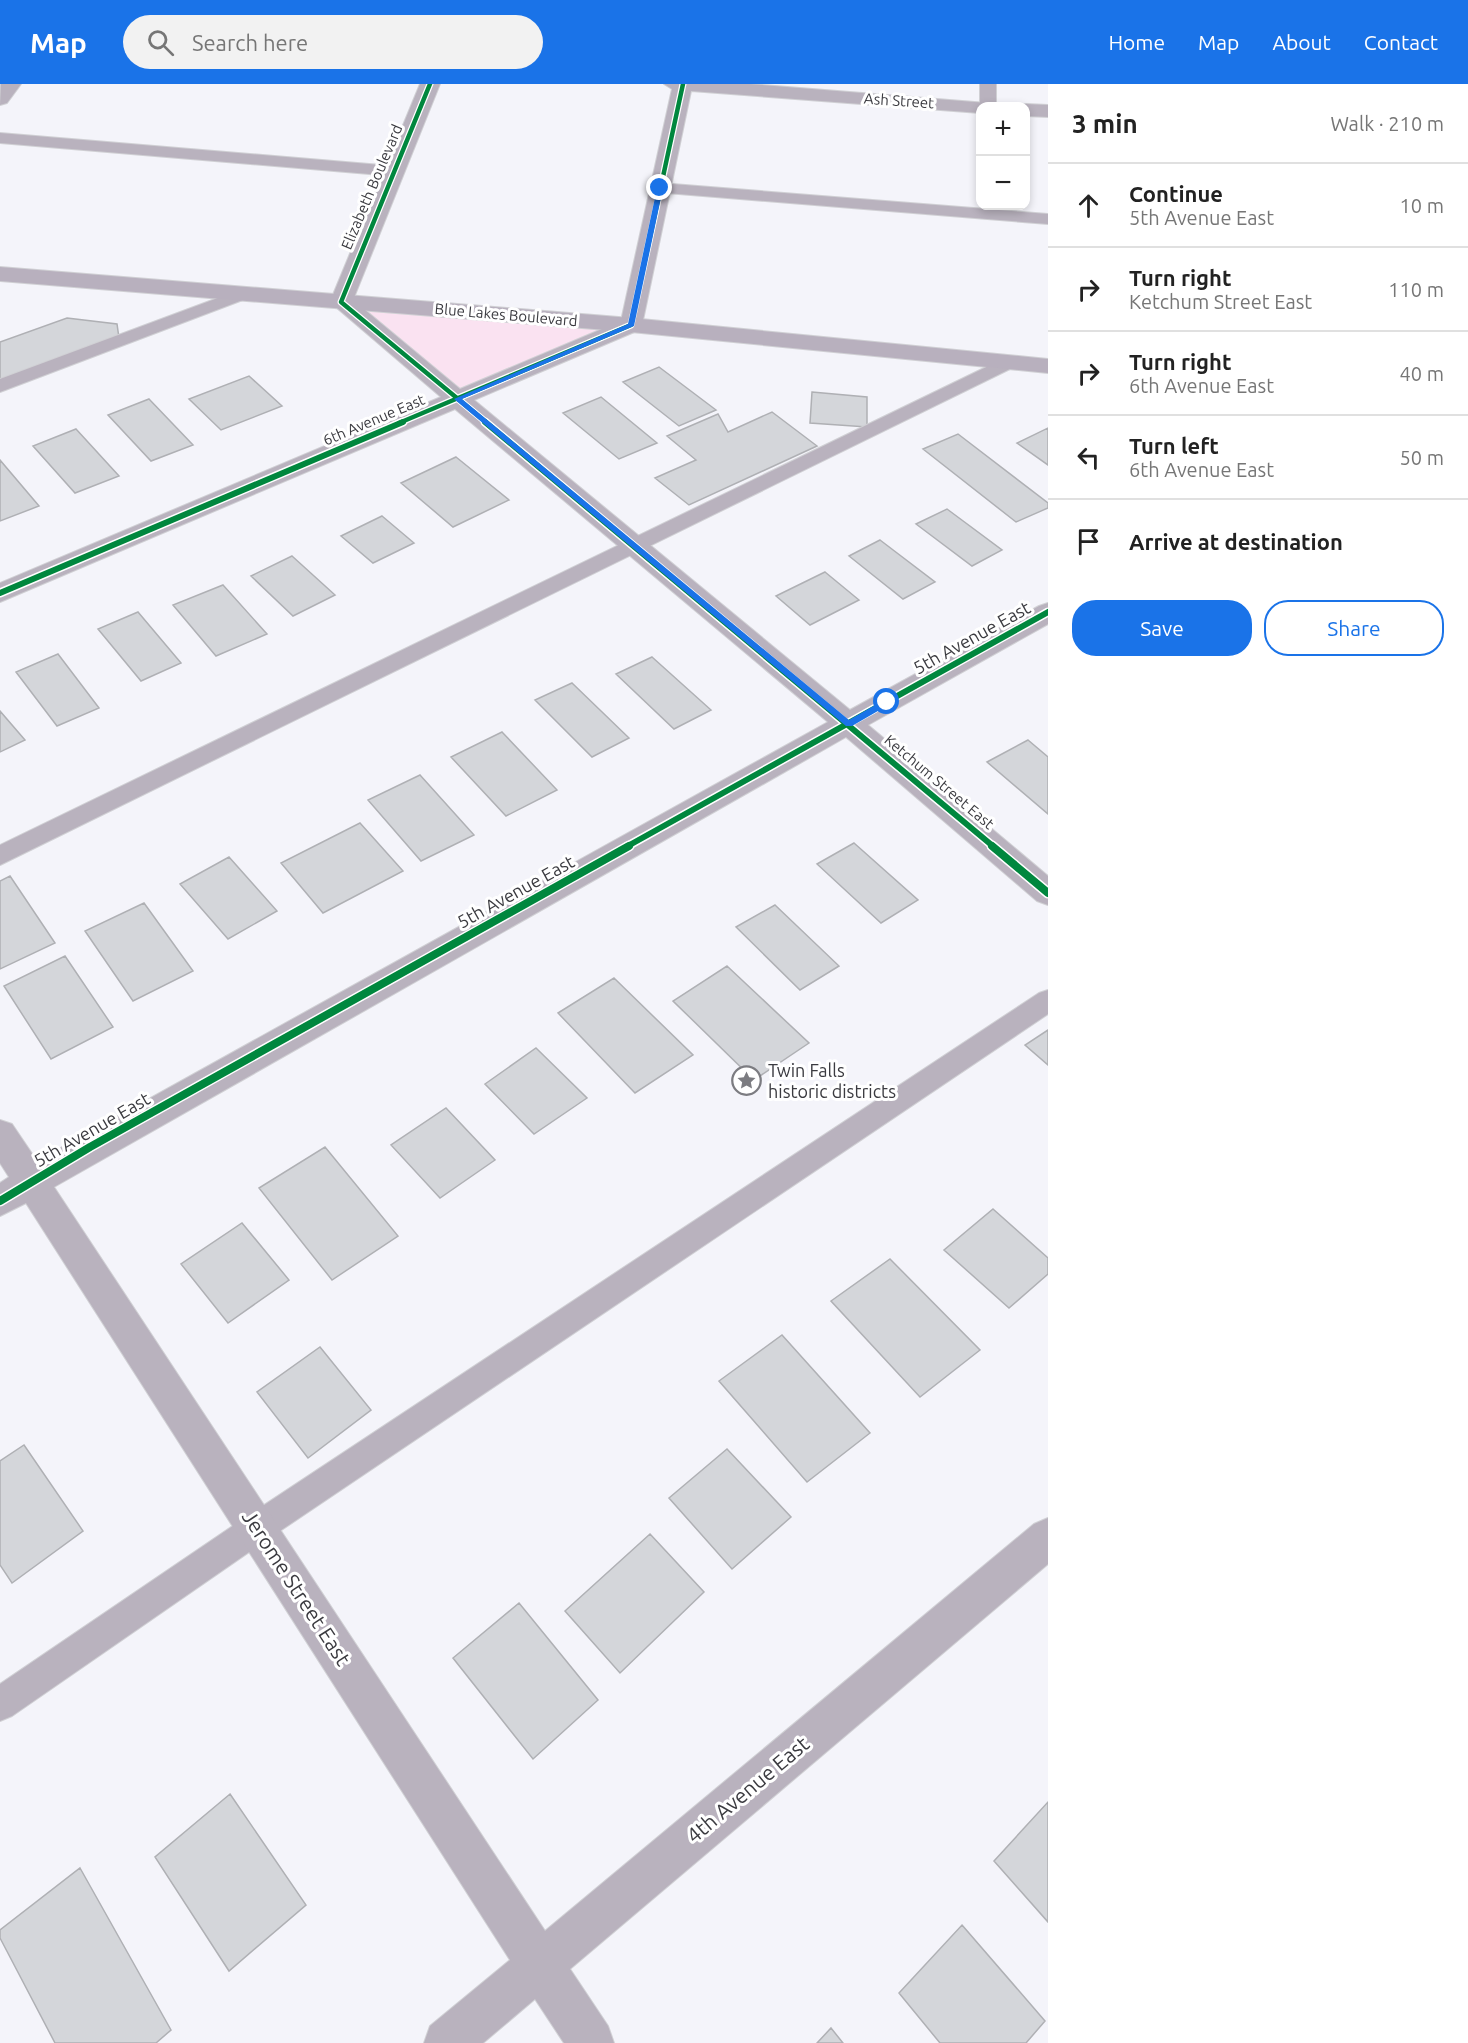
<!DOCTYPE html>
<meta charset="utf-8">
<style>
body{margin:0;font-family:Ubuntu,sans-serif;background:#f2f2f2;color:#222}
.controls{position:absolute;right:18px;top:18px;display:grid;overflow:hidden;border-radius:12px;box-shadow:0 3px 9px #0003}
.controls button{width:54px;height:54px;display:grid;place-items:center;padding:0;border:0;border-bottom:2px solid #e0e0e0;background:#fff;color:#222;font:30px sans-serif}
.stop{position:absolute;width:18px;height:18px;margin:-14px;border:4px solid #1a73e8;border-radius:50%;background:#fff}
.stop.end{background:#1a73e8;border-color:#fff;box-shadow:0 2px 6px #0008}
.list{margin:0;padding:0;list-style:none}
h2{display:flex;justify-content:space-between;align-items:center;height:78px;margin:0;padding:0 24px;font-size:26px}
h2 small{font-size:20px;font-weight:400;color:#767676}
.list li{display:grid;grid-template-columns:39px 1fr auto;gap:18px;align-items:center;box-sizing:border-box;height:84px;padding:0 24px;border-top:2px solid #e0e0e0}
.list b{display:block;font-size:22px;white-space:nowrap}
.list p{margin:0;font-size:20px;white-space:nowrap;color:#767676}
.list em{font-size:20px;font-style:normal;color:#767676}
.actions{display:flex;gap:12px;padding:18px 24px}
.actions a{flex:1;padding:14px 0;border:2px solid #1a73e8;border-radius:24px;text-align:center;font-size:21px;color:#1a73e8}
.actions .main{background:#1a73e8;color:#fff}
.icon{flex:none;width:33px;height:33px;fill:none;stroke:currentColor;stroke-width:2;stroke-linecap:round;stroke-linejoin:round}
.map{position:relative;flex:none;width:1048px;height:1959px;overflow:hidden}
header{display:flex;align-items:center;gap:36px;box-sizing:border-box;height:84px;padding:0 30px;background:#1a73e8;color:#fff}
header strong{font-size:28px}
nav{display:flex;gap:33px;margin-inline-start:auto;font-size:21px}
.search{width:420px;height:54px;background:#f2f2f2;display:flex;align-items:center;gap:15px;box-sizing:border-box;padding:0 21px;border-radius:33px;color:#767676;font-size:22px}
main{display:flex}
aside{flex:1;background:#fff}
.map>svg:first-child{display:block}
.green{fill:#fae2f1}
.building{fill:#d4d6da;stroke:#afb0b4;stroke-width:1.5}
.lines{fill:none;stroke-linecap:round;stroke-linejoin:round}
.lane-casing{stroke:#d0d0d4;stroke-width:2}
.street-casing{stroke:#d0d0d4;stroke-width:2}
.secondary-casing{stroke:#d0d0d4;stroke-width:2}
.lane{fill:#b9b2be;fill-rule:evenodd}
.street{fill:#b9b2be;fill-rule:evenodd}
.secondary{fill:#b8b0be;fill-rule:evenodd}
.cycleway-far2-casing{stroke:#fff;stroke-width:7}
.cycleway-far1-casing{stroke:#fff;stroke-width:9}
.cycleway-casing{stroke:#fff;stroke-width:11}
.cycleway-far2{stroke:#00873e;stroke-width:4.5}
.cycleway-far1{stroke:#00873e;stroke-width:6}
.cycleway{stroke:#00873e;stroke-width:8}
.route{fill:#1a73e8}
.labels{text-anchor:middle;stroke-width:6;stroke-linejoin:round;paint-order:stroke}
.far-street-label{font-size:15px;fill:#3b3b40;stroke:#fff}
.street-label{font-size:18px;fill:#3b3b40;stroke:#fff}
.poi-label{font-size:18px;fill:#3b3b40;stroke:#fff;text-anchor:start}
.near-street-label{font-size:21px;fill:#3b3b40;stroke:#fff}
</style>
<header>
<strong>Map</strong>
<div class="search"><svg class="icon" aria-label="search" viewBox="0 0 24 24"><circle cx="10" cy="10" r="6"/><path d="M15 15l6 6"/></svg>Search here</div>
<nav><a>Home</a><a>Map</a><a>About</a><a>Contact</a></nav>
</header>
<main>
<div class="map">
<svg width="1048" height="1959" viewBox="0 0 1048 1959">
<rect width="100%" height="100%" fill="#f4f4fa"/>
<path class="green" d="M341 218 631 241 457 315Z"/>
<path class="building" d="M67 234 117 240 119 254 0 299V258Z
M659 283 716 326 679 342 623 298Z
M249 292 282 322 221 346 189 315Z
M812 308 867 313V343L810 339Z
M601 313 657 359 619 375 563 329Z
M149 315 193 361 151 377 108 331Z
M772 328 817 362 689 421 655 394 696 376 667 352 718 330 728 348Z
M1048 344V381L1017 359Z
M76 345 119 392 75 409 33 362Z
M958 350 1048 419V424L1016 438 923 365Z
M456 373 509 416 453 443 401 399Z
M0 376 39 422 0 437Z
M947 425 1002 466 972 482 916 440Z
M382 432 414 459 373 479 341 452Z
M880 456 935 498 903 515 849 472Z
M292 472 335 511 293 532 251 492Z
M825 488 859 516 810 541 776 512Z
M223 501 267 550 216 572 173 521Z
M138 528 181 579 141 597 98 545Z
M58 570 99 624 57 642 16 588Z
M652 573 711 626 674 645 616 590Z
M572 599 629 654 592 673 535 616Z
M0 627 25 656 0 668Z
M502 648 557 706 506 732 451 673Z
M1028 656 1048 673V730L987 678Z
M420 691 474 751 421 777 368 716Z
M360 739 403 787 323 829 281 779Z
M854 759 918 816 881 839 817 780Z
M229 773 277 827 228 855 180 800Z
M10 792 55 859 0 885V797Z
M144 819 193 887 133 917 85 847Z
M775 821 839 882 800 906 736 843Z
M65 872 113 943 51 975 4 902Z
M727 882 809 959 754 996 673 917Z
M614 894 693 971 635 1009 558 929Z
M1048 946V981L1025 961Z
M536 964 587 1014 534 1050 485 1000Z
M446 1024 495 1076 440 1114 391 1061Z
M325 1063 398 1152 332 1196 259 1104Z
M993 1125 1048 1174V1190L1009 1224 944 1166Z
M242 1139 289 1196 228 1239 181 1180Z
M890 1175 980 1266 920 1313 831 1217Z
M782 1251 870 1349 807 1398 719 1297Z
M320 1263 371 1326 308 1374 257 1308Z
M24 1361 83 1447 12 1499 0 1481V1377Z
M727 1365 791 1433 732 1485 669 1414Z
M650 1450 704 1508 620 1589 565 1527Z
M519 1519 598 1616 533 1675 453 1574Z
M230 1710 306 1821 229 1887 155 1773Z
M1048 1718V1838L994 1777Z
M80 1784 171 1946 156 1959H55L0 1854V1846Z
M962 1841 1045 1937 1026 1959H940L899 1909Z
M831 1944 843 1959H817Z"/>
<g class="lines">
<defs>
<path id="lane" d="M980 0H996V22H980Z
M0 49 393 82 401 87 393 92 0 59Z
M660 99 1048 130V140L654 108 652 104 654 100Z
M242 205 251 210 248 214 0 308V295Z
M1009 272 1016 274 1018 278 1016 282 0 781V761Z
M1048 906V930L268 1455 12 1632 0 1637V1600L246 1433 1039 909Z"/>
<path id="street" d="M1 0H21L7 19 0 21Z
M420 0H440L353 216 460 305 621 237 672 5 664 0H750L987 19 989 22H980V29L691 7 642 241 639 246 474 316 850 626 1039 522 1048 519V540L868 641 1048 792V821L1037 817 846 653 54 1103 545 1847 1034 1440 1048 1434V1480L570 1885 608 1942 614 1959H564L535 1915 483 1959H424L430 1942 510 1876 26 1119 0 1132V1099L9 1093 0 1079V1036L12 1040 37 1077 828 638 455 325 0 518V499L441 313 330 218Z
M1026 20 1048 21V33L1026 32V22H1019Z"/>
<path id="secondary" d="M0 183 631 234 1048 275V289L631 248 0 197Z"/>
</defs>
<use href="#lane" class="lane-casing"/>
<use href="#street" class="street-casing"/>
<use href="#secondary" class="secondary-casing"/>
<use href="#lane" class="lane"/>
<use href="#street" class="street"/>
<use href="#secondary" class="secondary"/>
<defs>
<path id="cycleway-far2" d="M430 0 341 218 487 339
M399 339 631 241 683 0"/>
<path id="cycleway-far1" d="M485 338 994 763
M0 509 403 338
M626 763 1048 528"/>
<path id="cycleway" d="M992 762 1048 809
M0 1117 90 1063 629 762"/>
</defs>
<use href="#cycleway-far2" class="cycleway-far2-casing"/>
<use href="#cycleway-far1" class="cycleway-far1-casing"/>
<use href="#cycleway" class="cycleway-casing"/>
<use href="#cycleway-far2" class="cycleway-far2"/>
<use href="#cycleway-far1" class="cycleway-far1"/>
<use href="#cycleway" class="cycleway"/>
</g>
<path class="route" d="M660 102 663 104 634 242 462 315 849 636 884 616H890V620L852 642H846L454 315 628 240 657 104Z"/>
<defs>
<symbol id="sight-ring" viewBox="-11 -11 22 22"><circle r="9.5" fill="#fff" stroke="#7c7c81" stroke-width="1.5"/><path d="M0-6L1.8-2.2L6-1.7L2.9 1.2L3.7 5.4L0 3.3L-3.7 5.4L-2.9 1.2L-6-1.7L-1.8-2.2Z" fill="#7c7c81"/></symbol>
</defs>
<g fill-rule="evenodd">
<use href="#sight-ring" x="730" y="980" width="33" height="33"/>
</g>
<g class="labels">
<g class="far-street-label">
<text transform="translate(899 17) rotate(4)" y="5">Ash Street</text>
<text transform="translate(372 103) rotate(-67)" y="5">Elizabeth Boulevard</text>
<text transform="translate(506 231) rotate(5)" y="5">Blue Lakes Boulevard</text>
<text transform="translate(374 336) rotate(-23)" y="5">6th Avenue East</text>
<text transform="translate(939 698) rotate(40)" y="5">Ketchum Street East</text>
</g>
<g class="street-label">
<text transform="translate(972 554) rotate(-29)" y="6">5th Avenue East</text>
<text transform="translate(516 808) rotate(-29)" y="6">5th Avenue East</text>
<text transform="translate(92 1046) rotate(-30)" y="6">5th Avenue East</text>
</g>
<g class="poi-label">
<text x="768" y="993">Twin Falls<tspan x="768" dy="21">historic districts</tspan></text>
</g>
<g class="near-street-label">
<text transform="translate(296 1504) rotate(57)" y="7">Jerome Street East</text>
<text transform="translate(748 1706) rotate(-40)" y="7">4th Avenue East</text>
</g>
</g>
</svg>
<div class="controls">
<button>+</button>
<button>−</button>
</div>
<div class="stop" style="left:887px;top:618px"></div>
<div class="stop end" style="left:660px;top:104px"></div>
</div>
<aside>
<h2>3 min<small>Walk · 210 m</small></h2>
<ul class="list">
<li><svg class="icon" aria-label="ahead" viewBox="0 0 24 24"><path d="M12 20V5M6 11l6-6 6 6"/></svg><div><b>Continue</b><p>5th Avenue East</p></div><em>10 m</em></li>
<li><svg class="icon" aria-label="right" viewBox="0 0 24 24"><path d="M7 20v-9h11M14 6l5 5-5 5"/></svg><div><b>Turn right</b><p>Ketchum Street East</p></div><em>110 m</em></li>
<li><svg class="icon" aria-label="right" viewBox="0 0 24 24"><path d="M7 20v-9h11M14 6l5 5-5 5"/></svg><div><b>Turn right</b><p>6th Avenue East</p></div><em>40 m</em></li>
<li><svg class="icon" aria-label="left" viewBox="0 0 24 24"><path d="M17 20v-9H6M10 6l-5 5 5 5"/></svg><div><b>Turn left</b><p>6th Avenue East</p></div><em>50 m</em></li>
<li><svg class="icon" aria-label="arrive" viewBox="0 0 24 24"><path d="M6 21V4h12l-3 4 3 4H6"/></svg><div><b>Arrive at destination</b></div></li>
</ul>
<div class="actions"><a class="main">Save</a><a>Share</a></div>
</aside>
</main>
